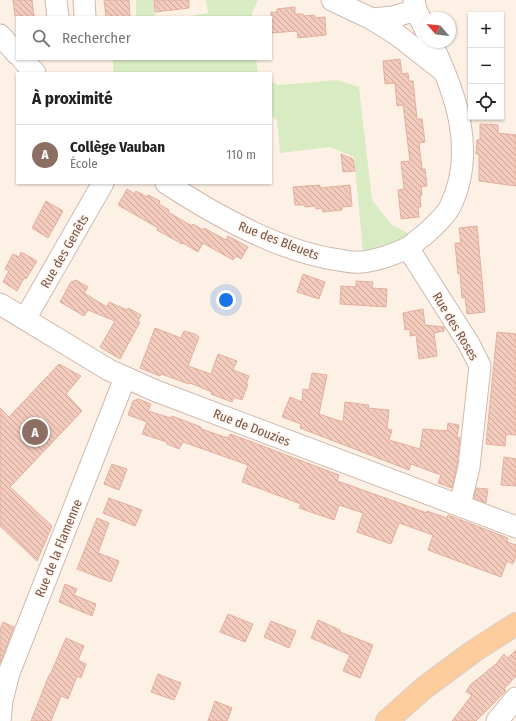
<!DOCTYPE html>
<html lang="fr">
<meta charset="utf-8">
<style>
body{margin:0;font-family:"Fira Sans Condensed",sans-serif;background:#f2f2f2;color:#222}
.controls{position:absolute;right:12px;top:12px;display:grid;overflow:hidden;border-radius:0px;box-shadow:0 1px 3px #0004}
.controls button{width:36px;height:36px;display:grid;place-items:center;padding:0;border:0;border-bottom:1px solid #e0e0e0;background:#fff;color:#222;font:20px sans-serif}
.compass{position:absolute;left:420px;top:12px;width:36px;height:36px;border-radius:50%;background:#fff;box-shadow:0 1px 3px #0004;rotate:298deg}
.you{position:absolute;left:226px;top:300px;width:14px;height:14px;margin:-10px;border:3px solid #fff;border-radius:50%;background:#1a73e8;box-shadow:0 0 0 6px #1a73e833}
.badge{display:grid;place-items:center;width:26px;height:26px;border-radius:50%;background:#e85849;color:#fff;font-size:13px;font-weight:700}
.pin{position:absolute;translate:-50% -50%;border:2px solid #fff;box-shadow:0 1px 4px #0006}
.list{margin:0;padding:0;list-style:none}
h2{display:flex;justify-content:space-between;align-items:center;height:52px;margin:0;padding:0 16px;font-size:17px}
h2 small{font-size:13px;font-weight:400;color:#767676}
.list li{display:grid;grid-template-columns:26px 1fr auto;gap:12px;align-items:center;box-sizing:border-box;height:60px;padding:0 16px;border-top:1px solid #e0e0e0}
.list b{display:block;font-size:15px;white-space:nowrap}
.list p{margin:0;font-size:13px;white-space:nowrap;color:#767676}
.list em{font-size:13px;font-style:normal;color:#767676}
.icon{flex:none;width:22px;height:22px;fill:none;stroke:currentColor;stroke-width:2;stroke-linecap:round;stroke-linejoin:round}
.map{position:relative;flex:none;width:516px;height:721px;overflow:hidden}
.search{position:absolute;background:#fff;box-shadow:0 1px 3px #0004;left:16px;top:16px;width:256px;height:44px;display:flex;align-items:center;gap:10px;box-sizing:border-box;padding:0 14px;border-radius:0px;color:#767676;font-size:15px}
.panel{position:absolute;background:#fff;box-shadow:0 1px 3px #0004;left:16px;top:72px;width:256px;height:112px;border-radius:0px}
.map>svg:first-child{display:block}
.green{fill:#d8ebc3}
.building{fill:url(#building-back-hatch);stroke:#e5af9d}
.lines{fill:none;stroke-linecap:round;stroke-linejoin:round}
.minor-casing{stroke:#d0b9ae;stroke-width:23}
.major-casing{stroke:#d9cfcc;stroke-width:24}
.minor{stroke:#fff;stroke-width:21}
.major{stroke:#fccc9d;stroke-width:22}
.labels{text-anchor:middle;stroke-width:3;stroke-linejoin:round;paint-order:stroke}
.street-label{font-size:13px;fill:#76544a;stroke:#fff5ec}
</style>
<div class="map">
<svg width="516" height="721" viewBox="0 0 516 721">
<defs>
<pattern id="building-back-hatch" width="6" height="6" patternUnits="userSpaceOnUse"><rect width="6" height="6" fill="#f2cbbd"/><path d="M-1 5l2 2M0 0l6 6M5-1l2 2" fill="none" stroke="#c9a79c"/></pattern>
</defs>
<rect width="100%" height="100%" fill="#fdf1e5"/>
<path class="green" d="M136 0H153L155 17H136Z
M206 0H258L252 13V17H185L208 13Z
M113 59H256L258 73H111H113Z
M337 80 359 87 372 200 392 225 410 234 379 250 363 252 354 157 330 147 280 153 277 120 271 115V81L278 85Z"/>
<path class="building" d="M13 0H32L34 17 15 16Z
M104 0H129L130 17H106Z
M154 0H189V8L155 12Z
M295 7V14H303V16L314 15 315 18 325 17 326 35 298 38 297 31 271 33V12H277V9Z
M400 59 402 74 408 73 409 81H413L417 119H422L425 142 419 143 422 169H425L427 186 421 187 422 195H420L421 207H418L419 217 401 219 398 190 404 189 401 162 410 161 403 105 397 106 395 83 385 84 383 61Z
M480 124 498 125V133L516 135V186L479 181V154H476L477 140H480Z
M341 154 353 159 355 171 343 172Z
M320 185V188L350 185 352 206 342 207V210L323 212 322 208 316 209V206L305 207 304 205H295L293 187Z
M127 189 135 194 136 191 147 197 148 195 160 201 159 204 169 210 168 212 192 226 193 224 203 230 204 228 226 240 228 236 248 247 241 259 236 256 233 260 203 243 198 252 183 243 182 244 157 230 158 228 118 205Z
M46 201 63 211 48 238 32 228Z
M477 226 485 312 467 314 465 297 462 298 460 273 458 274 455 243H461L459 228Z
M21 252 37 261 26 279 24 278 17 291 3 282 9 271 5 269 13 254 19 257Z
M303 274 325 282 319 299 297 292Z
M76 280 88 287 84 293 107 307 109 302 127 310 128 308 141 315 138 321 140 322 120 359 100 347 115 321 88 310 84 316 60 302 71 282Z
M356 281 373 282 372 288 387 289 386 307 340 304 341 286 356 287Z
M423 309 425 325 444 327V331L434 333 437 356 419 359 416 335 410 336V329L405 330 403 313Z
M155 328 181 338 184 331 195 334 199 337 188 366 211 374 218 354 237 361 233 370 249 376 246 384H248L242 400 234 397 232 402 211 394 212 392 190 383 189 384 161 374 160 376 140 368Z
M497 332 516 334V435L506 434 505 446 486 444Z
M59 364 81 376 66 394 82 411 10 487 52 526 37 561 0 526V408L9 417Z
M312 373 327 375 319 414 343 422 345 402 369 405 368 408 389 410 387 429 392 430 389 440 420 449 423 429 447 431 448 423 459 425 457 437 460 438 457 465 452 488 438 483 441 475 411 464 409 470 300 428 301 424 282 417 290 397 302 402 303 389 309 390Z
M138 399 151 404 148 411 171 418 172 416 201 427V429L228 438 230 434 252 442 339 475 337 481 349 485 427 513V511L447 518 448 515 508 538 507 542 516 545V556L513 564 507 561 501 577 428 550 433 535 399 523 391 544 357 532 363 513 339 505 334 520 299 508 301 504 242 482 248 465 183 442 179 449 167 444V442L142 434 147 422 128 415 133 401Z
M504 457 516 459V486L501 485Z
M112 464 127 469 119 490 104 484Z
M476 488 488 489 486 503 474 498Z
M109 498 142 510 135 526 103 513Z
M97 518 109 523 98 553 119 561 111 582 77 569Z
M65 584 77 589 74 595 96 604 92 616 59 602Z
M228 614 253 624 245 642 220 632Z
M318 620 340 630V632L373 645 360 678 343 671 350 655 311 638Z
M271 621 296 631 289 648 264 637Z
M3 622 14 627 0 663V630Z
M66 638 84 646 78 660 86 664 81 678 77 676 68 699 61 696 51 721H31L49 675H50Z
M516 650V676L504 689 506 691 476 721H452L472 695 466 692 470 685 496 664 504 654 508 658Z
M158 674 181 683 174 700 151 692Z
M215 701 232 708 227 721H208Z"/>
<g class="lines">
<defs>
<path id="minor" d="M56 0 58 17
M84 0 85 17
M332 0 372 19 396 34 442 70
M414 0 416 10 426 31
M372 19 393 17 416 10
M0 35 17 54
M22 59 35 73
M166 183C215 215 280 252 339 260 346 261 353 263 360 262 372 262 399 253 409 247 414 244 418 239 423 236 431 229 445 216 450 207 477 152 456 93 431 42
M408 248 469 344 480 366 469 467 460 505
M0 304 109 370 156 391 516 527
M25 319 103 183
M0 721 2 700 9 673 125 378
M497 721 516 698"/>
<path id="major" d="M387 721 424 688 474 651 516 624"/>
</defs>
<use href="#minor" class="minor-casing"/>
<use href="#major" class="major-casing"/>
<use href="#minor" class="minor"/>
<use href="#major" class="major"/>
</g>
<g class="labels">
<g class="street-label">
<text transform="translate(279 240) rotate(21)" y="5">Rue des Bleuets</text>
<text transform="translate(64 251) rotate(-60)" y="5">Rue des Genêts</text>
<text transform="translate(456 326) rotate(59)" y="5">Rue des Roses</text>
<text transform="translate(252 427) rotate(21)" y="5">Rue de Douzies</text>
<text transform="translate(58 548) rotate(-68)" y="5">Rue de la Flamenne</text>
</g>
</g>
</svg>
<div class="controls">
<button>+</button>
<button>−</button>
<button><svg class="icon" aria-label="locate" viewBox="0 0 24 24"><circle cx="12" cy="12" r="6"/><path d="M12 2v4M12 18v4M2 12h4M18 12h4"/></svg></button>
</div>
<svg class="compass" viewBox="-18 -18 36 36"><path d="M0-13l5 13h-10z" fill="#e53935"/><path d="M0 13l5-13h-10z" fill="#767676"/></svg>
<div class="you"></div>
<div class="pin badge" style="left:35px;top:432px;background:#8d6e63">A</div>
<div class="search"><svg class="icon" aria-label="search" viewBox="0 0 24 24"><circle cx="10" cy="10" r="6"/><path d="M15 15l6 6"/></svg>Rechercher</div>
<section class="panel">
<h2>À proximité<small></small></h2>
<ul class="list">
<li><span class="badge" style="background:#8d6e63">A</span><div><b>Collège Vauban</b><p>École</p></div><em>110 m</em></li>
</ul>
</section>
</div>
